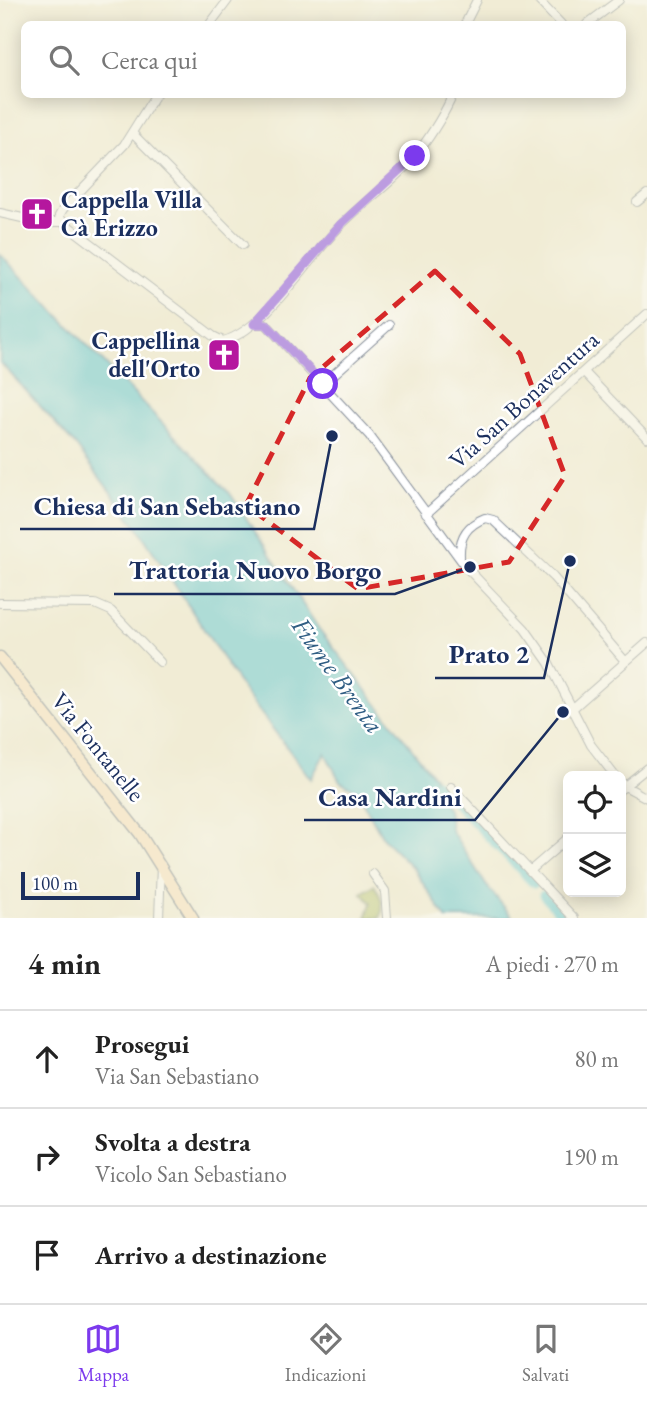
<!DOCTYPE html>
<html lang="it">
<meta charset="utf-8">
<style>
body{margin:0;font-family:"EB Garamond",serif;background:#f6f6f6;color:#222}
.controls{position:absolute;right:21px;bottom:21px;display:grid;overflow:hidden;border-radius:10px;box-shadow:0 4px 18px #0003}
.controls button{width:63px;height:63px;display:grid;place-items:center;padding:0;border:0;border-bottom:2px solid #e0e0e0;background:#fff;color:#222;font:35px sans-serif}
.scale{position:absolute;left:21px;bottom:18px;width:119px;box-sizing:border-box;padding-left:7px;border:4px solid #1b2f5e;border-top:0;font-size:19px;line-height:24px;white-space:nowrap;color:#1b2f5e;-webkit-text-stroke:5px #fff;paint-order:stroke}
.stop{position:absolute;width:21px;height:21px;margin:-16px;border:5px solid #7c3aed;border-radius:50%;background:#fff}
.stop.end{background:#7c3aed;border-color:#fff;box-shadow:0 2px 7px #0008}
.list{margin:0;padding:0;list-style:none}
h2{display:flex;justify-content:space-between;align-items:center;height:91px;margin:0;padding:0 28px;font-size:30px}
h2 small{font-size:23px;font-weight:400;color:#767676}
.list li{display:grid;grid-template-columns:46px 1fr auto;gap:21px;align-items:center;box-sizing:border-box;height:98px;padding:0 28px;border-top:2px solid #e0e0e0}
.list b{display:block;font-size:26px;white-space:nowrap}
.list p{margin:0;font-size:23px;white-space:nowrap;color:#767676}
.list em{font-size:23px;font-style:normal;color:#767676}
.icon{flex:none;width:38px;height:38px;fill:none;stroke:currentColor;stroke-width:2;stroke-linecap:round;stroke-linejoin:round}
.map{position:relative;flex:none;width:647px;height:918px;overflow:hidden}
.search{position:absolute;background:#fff;box-shadow:0 4px 18px #0003;left:21px;right:21px;top:21px;height:77px;display:flex;align-items:center;gap:18px;box-sizing:border-box;padding:0 24px;border-radius:10px;color:#767676;font-size:26px}
.sheet{height:385px;background:#fff}
nav{display:flex;justify-content:space-around;align-items:center;box-sizing:border-box;height:98px;border-top:2px solid #e0e0e0;background:#fff;font-size:19px;color:#767676}
nav a{display:grid;justify-items:center;gap:4px}
nav .on{color:#7c3aed}
.map>svg:first-child{display:block}
.green{fill:#abbc5f;stroke:#63765e;stroke-width:2}
.water{fill:#5dc7d8;stroke:#3c7b9b;stroke-width:2}
.lines{fill:none;stroke-linecap:round;stroke-linejoin:round}
.canal{stroke:#5dc7d8;stroke-width:9}
.street-casing{stroke:#868e9a;stroke-width:10}
.secondary-casing{stroke:#868e9a;stroke-width:13}
.street{stroke:#fff;stroke-width:8}
.secondary{stroke:#fde5c5;stroke-width:10}
.route{stroke:#7c3aed;stroke-width:9}
.marked{fill:none;stroke:#d62828;stroke-width:5;stroke-dasharray:14 9;stroke-linejoin:round}
.labels{text-anchor:middle;stroke-width:5;stroke-linejoin:round;paint-order:stroke}
.poi-label{font-size:24px;font-weight:bold;fill:#1b2f5e;stroke:#fff;text-anchor:start}
.street-label{font-size:24px;fill:#1b2f5e;stroke:#fff}
.water-label{font-size:26px;font-style:italic;fill:#2f5d83;stroke:#fff}
.leader{fill:none;stroke:#1b2f5e;stroke-width:2.5}
.callout-dot{fill:#1b2f5e;stroke:#fff;stroke-width:2.5}
.callout-label{font-size:26px;text-anchor:middle;font-weight:bold;fill:#1b2f5e;stroke:#fff;stroke-width:5;stroke-linejoin:round;paint-order:stroke}
</style>
<div class="map">
<svg width="647" height="918" viewBox="0 0 647 918">
<rect width="100%" height="100%" fill="#fff"/>
<filter id="ink" filterUnits="userSpaceOnUse"><feTurbulence type="fractalNoise" baseFrequency=".0143" numOctaves="2"/><feDisplacementMap in="SourceGraphic" scale="14" xChannelSelector="R" yChannelSelector="G"/><feConvolveMatrix kernelMatrix="1 2 1 2 8 2 1 2 1" color-interpolation-filters="sRGB"/></filter>
<filter id="wash" filterUnits="userSpaceOnUse"><feTurbulence type="fractalNoise" baseFrequency=".00686" numOctaves="4" result="noise"/><feDisplacementMap in="SourceGraphic" scale="28" xChannelSelector="R" yChannelSelector="G"/><feGaussianBlur stdDeviation="1.57" result="paint"/><feColorMatrix in="noise" values="0 0 0 0 0 0 0 0 0 0 0 0 0 0 0 0 0 1.4 0 .05"/><feComposite in="paint" operator="in"/></filter>
<g filter="url(#wash)">
<rect width="100%" height="100%" fill="#f1ecd5"/>
<path class="green" d="M374 885C380 894 385 907 380 918H366L371 903 362 893Z"/>
<path class="water" d="M0 254 231 495 319 629 435 778 430 787 448 810 451 830 486 885 513 918H446L413 868 383 838 357 791 340 781 325 753 311 779 244 691 139 530 76 446 0 362Z"/>
<g class="lines">
<path class="canal" d="M436 783 534 884
M543 895 564 918"/>
</g>
</g>
<g filter="url(#ink)">
<g class="lines">
<defs>
<path id="street" d="M538 0 561 24
M210 24 228 0
M465 24 477 0
M587 24 619 0
M132 133 243 245
M637 202 647 194
M0 213 40 222H63L213 336 223 341C265 331 311 254 343 223 367 199 396 180 417 154 431 135 444 116 453 94
M63 222 59 216 63 209 124 145 156 94
M254 324H266L369 435 466 567 525 629 549 663 591 745 615 776
M584 372 647 438
M323 384 389 325
M426 514 647 314
M460 556C459 537 467 525 485 518L493 520 553 577 625 661
M0 603 95 604 111 611 160 662
M572 709 647 643
M621 784 647 798
M451 787 574 918
M621 789 647 768
M531 870 568 838
M373 874 385 891 387 918
M159 918 161 865"/>
<path id="secondary" d="M0 657 140 834 193 918"/>
</defs>
<use href="#street" class="street-casing"/>
<use href="#secondary" class="secondary-casing"/>
<use href="#street" class="street"/>
<use href="#secondary" class="secondary"/>
</g>
</g>
<g class="lines" filter="url(#ink)">
<path class="route" d="M323 384 266 324H254L341 224 415 156"/>
</g>
<path d="M0 0H647V918H0ZM435 271 520 354 565 476 509 562 358 589 246 505 310 378Z" fill="#f1ecd5" fill-opacity=".55" fill-rule="evenodd"/>
<path class="marked" d="M435 271 520 354 565 476 509 562 358 589 246 505 310 378Z"/>
<defs>
<symbol id="church-square" viewBox="-11 -11 22 22"><rect x="-9" y="-9" width="18" height="18" rx="4" fill="#b5179e" stroke="#fff"/><path d="M-1.2-6h2.4v3.5h3.3v2.4h-3.3V6h-2.4V-.1h-3.3v-2.4h3.3Z" fill="#fff"/></symbol>
</defs>
<g fill-rule="evenodd">
<use href="#church-square" x="18" y="195" width="38" height="38"/>
<use href="#church-square" x="205" y="336" width="38" height="38"/>
</g>
<g class="labels">
<g class="poi-label">
<text x="61" y="208">Cappella Villa<tspan x="61" dy="28">Cà Erizzo</tspan></text>
<text x="200" y="349" text-anchor="end">Cappellina<tspan x="200" dy="28">dell'Orto</tspan></text>
</g>
<g class="street-label">
<text transform="translate(524 400) rotate(-42)" y="8">Via San Bonaventura</text>
<text transform="translate(98 747) rotate(51)" y="8">Via Fontanelle</text>
</g>
<g class="water-label">
<text transform="translate(338 675) rotate(54)" y="9">Fiume Brenta</text>
</g>
</g>
<path class="leader" d="M332 436L314 529H20M470 567L395 594H114M570 561L544 678H435M563 712L475 820H304"/>
<g class="callout-dot">
<circle cx="332" cy="436" r="7"/>
<circle cx="470" cy="567" r="7"/>
<circle cx="570" cy="561" r="7"/>
<circle cx="563" cy="712" r="7"/>
</g>
<g class="callout-label">
<text x="167" y="515">Chiesa di San Sebastiano</text>
<text x="255" y="579">Trattoria Nuovo Borgo</text>
<text x="489" y="663">Prato 2</text>
<text x="390" y="806">Casa Nardini</text>
</g>
</svg>
<div class="controls">
<button><svg class="icon" aria-label="locate" viewBox="0 0 24 24"><circle cx="12" cy="12" r="6"/><path d="M12 2v4M12 18v4M2 12h4M18 12h4"/></svg></button>
<button><svg class="icon" aria-label="layers" viewBox="0 0 24 24"><path d="M12 4l9 5-9 5-9-5zM3 14l9 5 9-5"/></svg></button>
</div>
<div class="scale">100 m</div>
<div class="stop" style="left:323px;top:384px"></div>
<div class="stop end" style="left:415px;top:156px"></div>
<div class="search"><svg class="icon" aria-label="search" viewBox="0 0 24 24"><circle cx="10" cy="10" r="6"/><path d="M15 15l6 6"/></svg>Cerca qui</div>
</div>
<section class="sheet">
<h2>4 min<small>A piedi · 270 m</small></h2>
<ul class="list">
<li><svg class="icon" aria-label="ahead" viewBox="0 0 24 24"><path d="M12 20V5M6 11l6-6 6 6"/></svg><div><b>Prosegui</b><p>Via San Sebastiano</p></div><em>80 m</em></li>
<li><svg class="icon" aria-label="right" viewBox="0 0 24 24"><path d="M7 20v-9h11M14 6l5 5-5 5"/></svg><div><b>Svolta a destra</b><p>Vicolo San Sebastiano</p></div><em>190 m</em></li>
<li><svg class="icon" aria-label="arrive" viewBox="0 0 24 24"><path d="M6 21V4h12l-3 4 3 4H6"/></svg><div><b>Arrivo a destinazione</b></div></li>
</ul>
</section>
<nav>
<a class="on"><svg class="icon" aria-label="map" viewBox="0 0 24 24"><path d="M3 6l6-2 6 2 6-2v14l-6 2-6-2-6 2zM9 4v14M15 6v14"/></svg>Mappa</a>
<a><svg class="icon" aria-label="directions" viewBox="0 0 24 24"><path d="M12 3l9 9-9 9-9-9zM9 14v-3h6M13 9l2 2-2 2"/></svg>Indicazioni</a>
<a><svg class="icon" aria-label="saved" viewBox="0 0 24 24"><path d="M7 4h10v16l-5-4-5 4z"/></svg>Salvati</a>
</nav>
